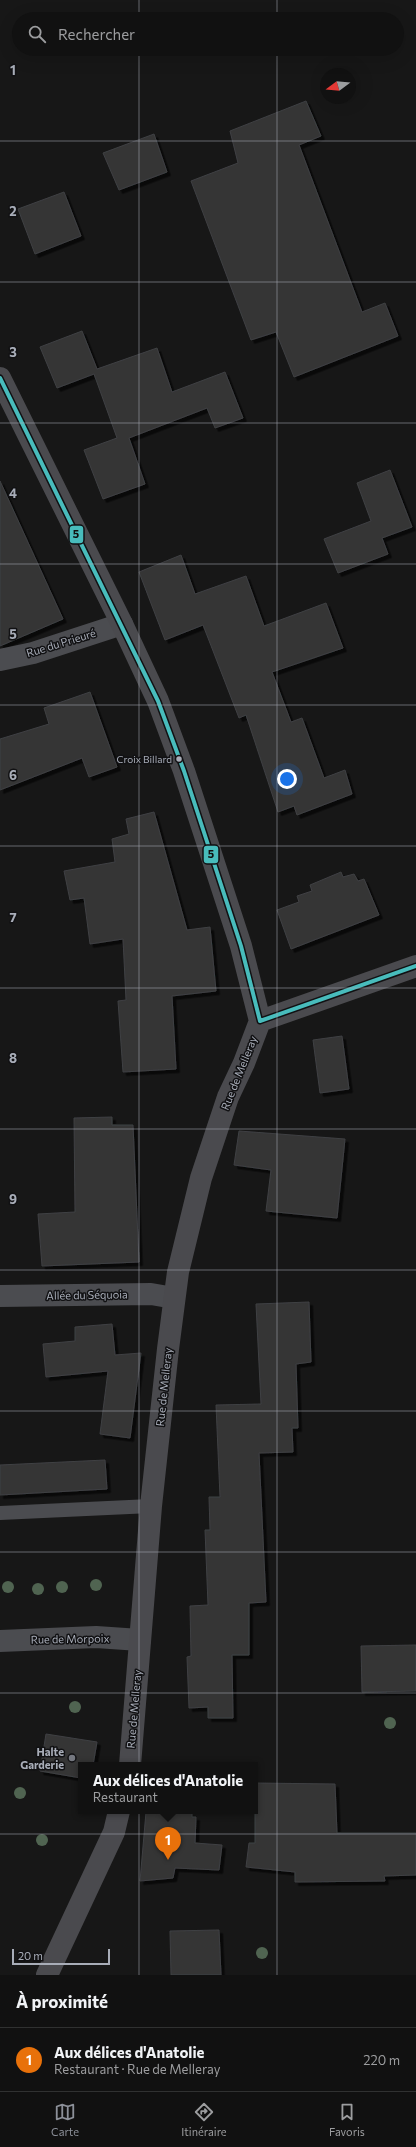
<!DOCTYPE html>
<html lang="fr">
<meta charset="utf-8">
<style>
body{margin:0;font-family:Commissioner,sans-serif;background:#1a1a1a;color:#f1f3f6}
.compass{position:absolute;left:320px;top:68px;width:36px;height:36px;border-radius:50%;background:#111;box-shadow:0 4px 16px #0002;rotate:254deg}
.scale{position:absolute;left:12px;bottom:10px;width:98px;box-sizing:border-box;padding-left:4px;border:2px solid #a8adb8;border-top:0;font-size:11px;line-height:14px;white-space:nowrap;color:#a8adb8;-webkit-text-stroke:3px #111113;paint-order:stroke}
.you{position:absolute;left:287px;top:779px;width:14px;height:14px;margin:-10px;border:3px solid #fff;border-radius:50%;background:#1a73e8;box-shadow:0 0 0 6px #1a73e833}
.badge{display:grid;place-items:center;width:26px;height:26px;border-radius:50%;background:#8c9099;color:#fff;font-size:13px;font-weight:700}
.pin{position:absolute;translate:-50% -33px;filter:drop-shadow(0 1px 2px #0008)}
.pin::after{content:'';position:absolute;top:21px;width:14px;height:12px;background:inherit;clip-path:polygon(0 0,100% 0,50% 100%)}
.popup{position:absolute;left:78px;top:1762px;width:180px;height:52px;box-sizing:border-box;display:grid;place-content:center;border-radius:0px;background:#111;filter:drop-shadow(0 1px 3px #0005);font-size:13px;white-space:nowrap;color:#9c9d9f}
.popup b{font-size:15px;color:#f1f3f6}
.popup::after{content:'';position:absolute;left:50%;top:100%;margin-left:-8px;border:8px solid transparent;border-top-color:#111}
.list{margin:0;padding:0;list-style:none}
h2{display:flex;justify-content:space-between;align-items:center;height:52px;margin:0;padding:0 16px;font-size:17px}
h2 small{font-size:13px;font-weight:400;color:#9c9d9f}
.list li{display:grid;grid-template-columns:26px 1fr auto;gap:12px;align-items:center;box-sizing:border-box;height:64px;padding:0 16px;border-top:1px solid #303131}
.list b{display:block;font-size:15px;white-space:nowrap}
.list p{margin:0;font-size:13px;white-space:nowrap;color:#9c9d9f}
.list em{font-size:13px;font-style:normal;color:#9c9d9f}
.icon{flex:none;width:22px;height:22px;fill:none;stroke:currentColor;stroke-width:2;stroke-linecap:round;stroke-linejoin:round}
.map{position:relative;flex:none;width:416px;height:1975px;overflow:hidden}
.search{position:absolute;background:#111;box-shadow:0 4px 16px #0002;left:12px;right:12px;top:12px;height:44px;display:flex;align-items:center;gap:10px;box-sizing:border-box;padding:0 14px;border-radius:22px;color:#9c9d9f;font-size:15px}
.sheet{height:116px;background:#111}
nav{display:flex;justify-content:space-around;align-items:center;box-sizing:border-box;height:56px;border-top:1px solid #303131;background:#111;font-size:11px;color:#9c9d9f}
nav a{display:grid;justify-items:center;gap:2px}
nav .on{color:#8c9099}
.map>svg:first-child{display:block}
.building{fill:#353536;stroke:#3f4043;filter:url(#shadow)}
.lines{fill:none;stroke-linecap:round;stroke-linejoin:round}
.lane{stroke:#4b4c50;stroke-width:14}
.street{stroke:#4b4c50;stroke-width:22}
.secondary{stroke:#4a4a4e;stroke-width:22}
.bus-1-casing{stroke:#111113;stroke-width:7}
.bus-1{stroke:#48bcbc;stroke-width:4}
.tree{fill:#506451}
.grid{fill:none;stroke:#a8adb8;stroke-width:1;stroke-opacity:0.55}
.bus-dot{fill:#a8adb8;stroke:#111113;stroke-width:1.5}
.poi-dot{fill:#757880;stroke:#111113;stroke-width:1.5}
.labels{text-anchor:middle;stroke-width:3;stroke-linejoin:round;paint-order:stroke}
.bus-label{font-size:10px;fill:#a8adb8;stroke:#111113;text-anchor:end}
.street-label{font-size:11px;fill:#a8adb8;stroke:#111113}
.poi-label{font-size:11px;font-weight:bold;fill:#a8adb8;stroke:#111113;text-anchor:end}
.grid-label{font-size:13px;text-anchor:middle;font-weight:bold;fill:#a8adb8;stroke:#111113;stroke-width:3;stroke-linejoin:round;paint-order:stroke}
.line-badge{stroke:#111113;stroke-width:1.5}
.pale-badge-label{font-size:11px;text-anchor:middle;font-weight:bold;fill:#111}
</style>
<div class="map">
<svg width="416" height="1975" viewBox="0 0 416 1975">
<defs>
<filter id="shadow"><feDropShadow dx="3.5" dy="3.5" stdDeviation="0" flood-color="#0009"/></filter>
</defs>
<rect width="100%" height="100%" fill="#171717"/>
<path class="building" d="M306 101 321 136 299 145 362 312 385 303 398 336 294 377 276 332 251 340 191 181 238 163 230 131Z
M154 134 167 172 119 190 103 153Z
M64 192 81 236 35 254 18 209Z
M82 331 97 369 157 348 172 392 225 372 243 418 215 428 207 408 129 438 145 484 103 499 84 450 117 438 94 374 57 388 40 347Z
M390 470 412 527 382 538 388 554 338 573 324 539 371 521 357 483Z
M0 481 63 619 0 646Z
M181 555 195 594 246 576 264 626 326 603 343 648 272 672 291 722 302 718 324 778 345 770 352 794 297 815 294 806 278 812 246 715 239 718 203 625 165 640 139 572Z
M90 692 117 767 89 777 82 758 0 790V739L49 724 44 708Z
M154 812 187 930 210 927 216 991 172 996 176 1069 123 1072 118 1001 126 1000 123 939 90 944 84 898 70 900 64 871 115 862 112 839 129 834 126 819Z
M341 872 343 877 354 874 358 881 364 879 379 915 291 949 277 910 299 902 297 896 312 891 310 885Z
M342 1036 349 1089 320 1093 313 1040Z
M112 1117V1125H133L139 1262 42 1266 38 1214 75 1212 74 1118Z
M239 1131 345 1139 337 1218 266 1211 271 1170 234 1165Z
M309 1302 311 1362 296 1364 298 1428H292L293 1452 259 1453 266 1602 249 1603V1655H232L233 1718H208V1707L189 1708 187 1657 191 1656 190 1606 208 1605 205 1530H210L209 1497H220L216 1405 261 1404 256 1304Z
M112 1324 115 1355 141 1353 130 1438 100 1434 108 1371 46 1377 43 1344 75 1341V1327Z
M105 1460 107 1489 0 1495V1465Z
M416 1645V1691L362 1692 361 1646Z
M46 1734 97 1742 93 1765H81V1778L40 1771Z
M255 1783 335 1784 337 1833H416V1875L384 1876 385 1881 295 1882V1872L246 1867 249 1843H255Z
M146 1812 192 1813V1817H196L195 1843 222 1845 219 1870 175 1868 173 1878 140 1881Z
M219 1930 221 1975H171L170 1931Z"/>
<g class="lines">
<path class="lane" d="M0 1513 151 1506"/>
<path class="street" d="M0 660 33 653 122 624
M0 1296 151 1294 174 1298
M0 1641 96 1637 140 1640"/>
<path class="secondary" d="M0 378 122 624 158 701 184 771 241 946 260 1021 244 1063 228 1097 201 1178 178 1272 168 1349 151 1506 130 1765
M260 1021 416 966
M47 1975 114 1832 119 1811"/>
<defs>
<path id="bus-1" d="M0 378 158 701 184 771 241 946 260 1021
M260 1021 416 966"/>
</defs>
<use href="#bus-1" class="bus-1-casing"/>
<use href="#bus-1" class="bus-1"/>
</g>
<g class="tree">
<circle cx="96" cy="1585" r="6"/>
<circle cx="8" cy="1587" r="6"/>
<circle cx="62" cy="1587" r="6"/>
<circle cx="38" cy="1589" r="6"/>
<circle cx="75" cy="1707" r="6"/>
<circle cx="390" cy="1723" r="6"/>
<circle cx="20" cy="1793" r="6"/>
<circle cx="42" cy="1840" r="6"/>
<circle cx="262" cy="1953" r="6"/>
</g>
<path class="grid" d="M139 0V19M277 0V19M139 49V1975M277 49V1975M0 141H416M0 282H416M0 423H416M0 564H416M0 705H416M0 846H416M0 988H416M0 1129H416M0 1270H416M0 1411H416M0 1552H416M0 1693H416M0 1834H416"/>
<circle class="bus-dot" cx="179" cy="759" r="3.5"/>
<circle class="poi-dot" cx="72" cy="1758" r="4"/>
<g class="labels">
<g class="bus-label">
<text x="172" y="763">Croix Billard</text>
</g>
<g class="street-label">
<text transform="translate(61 643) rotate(-17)" y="4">Rue du Prieuré</text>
<text transform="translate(239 1073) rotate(-68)" y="4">Rue de Melleray</text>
<text transform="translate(87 1295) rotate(-1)" y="4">Allée du Séquoia</text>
<text transform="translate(164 1387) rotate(-84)" y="4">Rue de Melleray</text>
<text transform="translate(70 1639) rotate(-1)" y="4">Rue de Morpoix</text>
<text transform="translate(134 1709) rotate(-85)" y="4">Rue de Melleray</text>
</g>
<g class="poi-label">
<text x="64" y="1756">Halte<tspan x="64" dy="13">Garderie</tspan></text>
</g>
</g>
<g class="grid-label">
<text x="13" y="75">1</text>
<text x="13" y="216">2</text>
<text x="13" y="357">3</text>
<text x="13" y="498">4</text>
<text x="13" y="639">5</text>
<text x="13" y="780">6</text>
<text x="13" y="922">7</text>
<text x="13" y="1063">8</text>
<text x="13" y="1204">9</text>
</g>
<g class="line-badge">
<rect x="69" y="525" width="15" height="19" rx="4" fill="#48bcbc"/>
<rect x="203" y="845" width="16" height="19" rx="4" fill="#48bcbc"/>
</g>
<g class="pale-badge-label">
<text x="76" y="538">5</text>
<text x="211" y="858">5</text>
</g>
</svg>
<svg class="compass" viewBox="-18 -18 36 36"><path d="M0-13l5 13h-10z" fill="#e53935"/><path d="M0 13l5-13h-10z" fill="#9c9d9f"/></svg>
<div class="scale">20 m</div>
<div class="you"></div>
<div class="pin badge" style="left:168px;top:1860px;background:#e8710a">1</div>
<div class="popup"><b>Aux délices d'Anatolie</b>Restaurant</div>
<div class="search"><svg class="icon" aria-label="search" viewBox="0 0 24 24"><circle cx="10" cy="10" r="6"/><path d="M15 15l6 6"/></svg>Rechercher</div>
</div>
<section class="sheet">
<h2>À proximité<small></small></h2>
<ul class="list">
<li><span class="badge" style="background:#e8710a">1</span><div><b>Aux délices d'Anatolie</b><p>Restaurant · Rue de Melleray</p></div><em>220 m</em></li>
</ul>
</section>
<nav>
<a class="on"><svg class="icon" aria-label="map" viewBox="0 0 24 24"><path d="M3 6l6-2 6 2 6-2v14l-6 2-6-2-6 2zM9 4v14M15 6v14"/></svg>Carte</a>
<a><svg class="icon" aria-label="directions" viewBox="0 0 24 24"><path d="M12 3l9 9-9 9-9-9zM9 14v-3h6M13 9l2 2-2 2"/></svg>Itinéraire</a>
<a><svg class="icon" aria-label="saved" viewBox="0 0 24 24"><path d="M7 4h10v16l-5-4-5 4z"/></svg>Favoris</a>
</nav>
